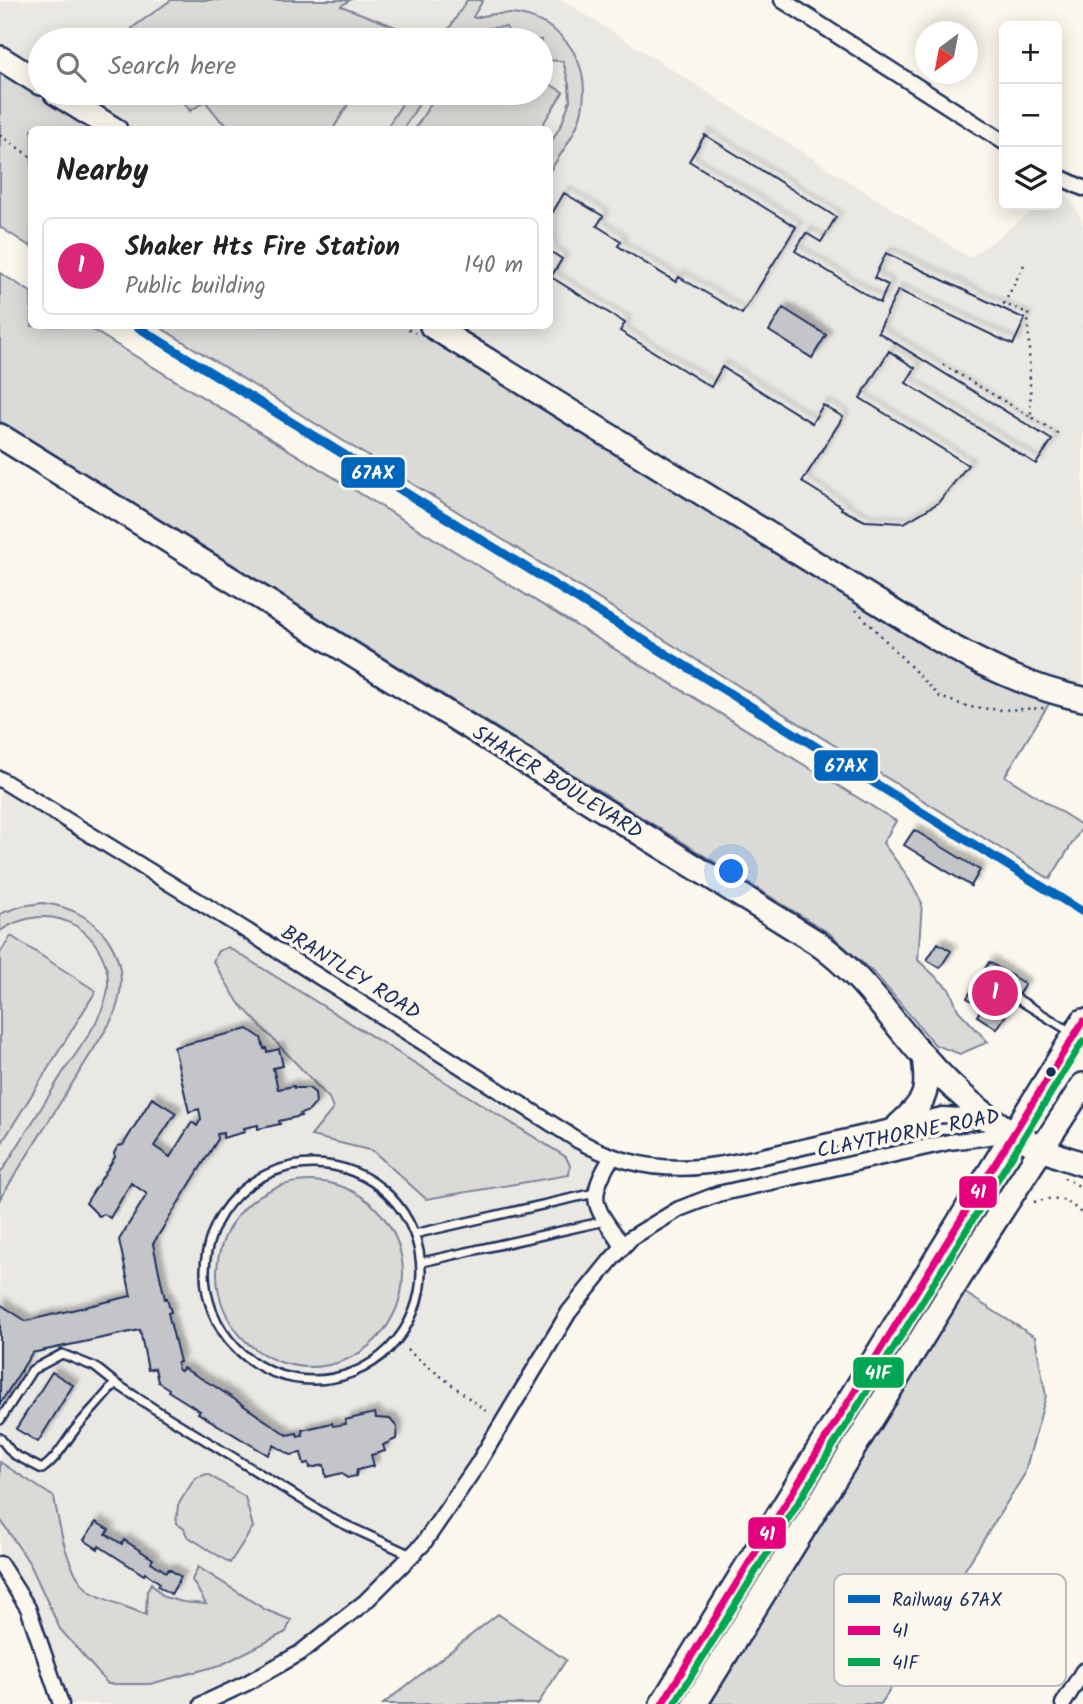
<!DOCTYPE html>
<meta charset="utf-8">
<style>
body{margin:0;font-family:Kalam,sans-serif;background:#f6f6f6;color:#222}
.controls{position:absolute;right:21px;top:21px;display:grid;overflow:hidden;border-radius:10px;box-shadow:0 4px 18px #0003}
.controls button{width:63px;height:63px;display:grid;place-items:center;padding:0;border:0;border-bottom:2px solid #e0e0e0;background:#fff;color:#222;font:35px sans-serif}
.compass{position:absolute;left:915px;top:21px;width:63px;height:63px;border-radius:50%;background:#fff;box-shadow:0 4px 18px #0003;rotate:212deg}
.you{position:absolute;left:732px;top:872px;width:24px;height:24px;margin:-18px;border:5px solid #fff;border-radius:50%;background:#1a73e8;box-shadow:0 0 0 10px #1a73e833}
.badge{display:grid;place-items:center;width:46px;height:46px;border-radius:50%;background:#db2777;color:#fff;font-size:23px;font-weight:700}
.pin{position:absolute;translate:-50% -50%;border:4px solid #fff;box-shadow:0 2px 7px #0006}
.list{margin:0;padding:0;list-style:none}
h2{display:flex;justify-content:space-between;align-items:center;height:91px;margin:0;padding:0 28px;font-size:30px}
h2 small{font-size:23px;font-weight:400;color:#767676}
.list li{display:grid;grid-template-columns:46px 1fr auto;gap:21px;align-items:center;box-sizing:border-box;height:98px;margin:0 14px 14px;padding:0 14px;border:2px solid #e0e0e0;border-radius:10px}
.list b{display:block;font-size:26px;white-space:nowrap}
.list p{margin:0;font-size:23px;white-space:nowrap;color:#767676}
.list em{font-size:23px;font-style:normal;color:#767676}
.icon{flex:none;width:38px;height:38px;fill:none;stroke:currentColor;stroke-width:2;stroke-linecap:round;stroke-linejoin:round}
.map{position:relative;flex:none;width:1083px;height:1704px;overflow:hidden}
.search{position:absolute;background:#fff;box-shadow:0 4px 18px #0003;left:28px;top:28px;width:525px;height:77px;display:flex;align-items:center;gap:18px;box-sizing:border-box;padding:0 24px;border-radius:38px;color:#767676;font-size:26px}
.panel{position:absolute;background:#fff;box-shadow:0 4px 18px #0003;left:28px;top:126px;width:525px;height:203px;border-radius:10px}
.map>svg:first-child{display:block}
.built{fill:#eae8e2}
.green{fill:#dadad7;stroke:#7a849a;stroke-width:2}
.building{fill:#c3c5c9;stroke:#1b2f5e;stroke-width:2;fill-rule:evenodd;filter:url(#shadow)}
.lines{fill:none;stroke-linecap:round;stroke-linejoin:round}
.service-casing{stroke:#1b2f5e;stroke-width:12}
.minor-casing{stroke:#1b2f5e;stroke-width:19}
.primary-casing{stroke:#1b2f5e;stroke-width:28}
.path{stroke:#1b2f5e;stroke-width:2.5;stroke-dasharray:2 5;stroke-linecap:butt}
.service{stroke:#fbf7ec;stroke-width:7}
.minor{stroke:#fbf7ec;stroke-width:14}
.primary{stroke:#fbf7ec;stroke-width:23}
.bus-1-casing{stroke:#fbf7ec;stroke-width:12}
.bus-2-casing{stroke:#fbf7ec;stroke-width:12}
.bus-1{stroke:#e5007d;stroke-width:7}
.bus-2{stroke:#00a651;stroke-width:7}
.rail-1-casing{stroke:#fbf7ec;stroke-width:14}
.rail-1{stroke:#0065bd;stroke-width:9}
.bus-dot{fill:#1b2f5e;stroke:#fbf7ec;stroke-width:2.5}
.labels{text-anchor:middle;stroke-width:7;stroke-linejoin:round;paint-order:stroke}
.street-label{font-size:21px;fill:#1b2f5e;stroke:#fbf7ec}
.key{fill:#fbf7ec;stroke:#b8bbc1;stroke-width:2}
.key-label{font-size:19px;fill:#1b2f5e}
.line-badge{stroke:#fbf7ec;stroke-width:2.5}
.badge-label{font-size:19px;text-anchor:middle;font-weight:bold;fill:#fff}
</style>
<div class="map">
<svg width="1083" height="1704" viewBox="0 0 1083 1704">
<defs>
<filter id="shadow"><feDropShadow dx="5.5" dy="-5.5" stdDeviation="2" flood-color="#0004"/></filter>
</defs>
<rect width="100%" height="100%" fill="#fbf7ec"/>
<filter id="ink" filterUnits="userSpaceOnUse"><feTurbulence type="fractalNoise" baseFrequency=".0143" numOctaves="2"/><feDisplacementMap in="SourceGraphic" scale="14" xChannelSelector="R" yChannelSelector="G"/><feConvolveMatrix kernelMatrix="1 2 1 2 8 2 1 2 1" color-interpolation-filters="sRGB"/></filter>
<g filter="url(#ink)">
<path class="built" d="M14 0H562L970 258 1041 205H1057V192L1061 189 1077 210 1083 225V693L991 662 443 326H550V130L127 129 68 93H541V40H40V76L0 51V1Z
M0 780 612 1157 595 1193 623 1246 611 1260 423 1544 300 1653 202 1704H61L28 1608 0 1564Z"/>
<path class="green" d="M171 0H350L341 6 396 27 387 40H141L132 28Z
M467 0H483L473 17 475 18C533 0 592 40 583 104 580 129 563 150 550 171V144L562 123 570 100 569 85 563 61 541 60V40H513L506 27 489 28 464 40H442Z
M0 58 115 129 32 130 31 247 0 227Z
M541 79 563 92 540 129H415L437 93H541Z
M178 93H355L333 129H236L221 121 205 101 190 111Z
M409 93H426L403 129H386Z
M0 273 31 292 32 326H86L896 821 883 843 906 874 922 903 918 960 950 990 958 1010 988 1042 960 1054 935 1045 877 976 829 933 0 421Z
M158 326H432L756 527 1056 692 1005 776 1083 826 1050 879Z
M42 903C105 909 140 966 110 1023L0 1199V1174C21 1141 42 1107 62 1074 78 1050 108 1013 108 984 109 962 95 937 76 926 51 911 23 916 0 931V914L2 913 22 906Z
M11 936 96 991 0 1146V953Z
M228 947 566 1157 570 1166 569 1175 426 1199 373 1151 311 1136 333 1109 329 1098 238 1002 213 961 218 951Z
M217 1274a93 93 0 1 1 186 0a93 93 0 1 1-186 0Z
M954 1286 1035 1337 1046 1396 1024 1475 881 1704H695Z
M0 1462 54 1497C59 1525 67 1575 91 1592 102 1599 133 1609 146 1615L147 1591 151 1583 164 1597 183 1602 206 1604 192 1580 198 1567 266 1610 291 1620 286 1632 221 1665 150 1684H108L60 1629 30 1564 0 1519Z
M207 1474 245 1497 253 1527 230 1563 187 1536 184 1529 176 1523 178 1505 195 1478Z
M498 1614 566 1660 538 1704H383Z"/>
<path class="building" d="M705 135 836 217 821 242 806 233 795 251 880 303 888 285 874 278 886 253 1025 319 1013 345 898 290 878 332 1052 440 1036 464 906 383 915 368 889 351 860 398 968 465 938 503 904 523 865 521 841 509 842 507 802 482 843 417 823 405 812 423 722 367 711 387 620 331 625 323 551 277 562 259 550 251V217L564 193 603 216 597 226 621 241 618 246 676 282 679 277 742 314 796 227 689 161ZM783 308 826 335 812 358 769 331Z
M705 135 836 217 821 242 806 233 795 251 880 303 888 285 874 278 886 253 1025 319 1013 345 898 290 878 332 1052 440 1036 464 906 383 915 368 889 351 860 398 968 465 938 503 904 523 865 521 841 509 842 507 802 482 843 417 823 405 812 423 722 367 711 387 620 331 625 323 551 277 562 259 550 251V217L564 193 603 216 597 226 621 241 618 246 676 282 679 277 742 314 796 227 689 161Z
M914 830 980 870 971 886 904 845Z
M938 943 951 951 940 968 927 960Z
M989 962 1025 984 997 1029 977 1016 982 1007 967 998Z
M248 1029 261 1038 264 1049 266 1048 267 1052 279 1049 283 1066 273 1068 278 1089 294 1086V1088H309L315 1093 316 1103 309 1111 300 1114 301 1116 279 1121 280 1124 258 1129V1125L244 1128 245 1132 223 1138V1133L217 1134 218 1139 153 1244 165 1299 167 1298 171 1312 168 1313 180 1362 177 1363 178 1370 181 1371 183 1368 216 1387 287 1435 297 1433 298 1436 303 1435 302 1430 332 1423 333 1426 346 1424 345 1420 375 1413 376 1418 390 1419 397 1427 396 1439 383 1445 385 1451 371 1455 374 1466 357 1470 356 1476 347 1478 342 1473 326 1477 324 1465 310 1468 309 1463 304 1464 301 1453 291 1455 274 1445 268 1455 198 1413 200 1411 168 1391 169 1389 158 1382 155 1368 148 1370 140 1330 32 1353 0 1404V1304L26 1321 131 1296 119 1240 147 1194 131 1183 110 1218 104 1214 99 1216 86 1203 115 1157 114 1153 118 1146 123 1145 152 1098 176 1113 154 1146 170 1157 192 1122 197 1126 201 1119 199 1109 189 1112 174 1047Z
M52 1372 73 1385 38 1442 16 1429Z
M96 1522 109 1530 106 1534 122 1544 124 1540 153 1559 151 1562 166 1572 169 1569 181 1577 171 1594 158 1586 160 1583 145 1573 144 1575 99 1546 98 1549 84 1540Z"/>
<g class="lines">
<defs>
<path id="service" d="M1016 998 1071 1032
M205 1272a108 108 0 1 1 216 0a108 108 0 1 1-216 0Z
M414 1234 595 1193
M422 1262 605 1221
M0 1420 32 1370 62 1354 95 1367 115 1383 153 1408 337 1521 411 1555
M0 1438 13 1454 42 1469C58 1458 65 1441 78 1426 90 1411 103 1399 115 1383"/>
<path id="minor" d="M782 0 1004 142
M1057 176 1083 188
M0 779 239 926 579 1141C660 1186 722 1165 807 1146 852 1136 897 1126 942 1115L964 1116 986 1123
M612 1157C585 1201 595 1206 623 1246
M0 1564 28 1608 61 1704
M202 1704 247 1683 300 1653 365 1602 423 1544 477 1465 569 1312 611 1260 631 1238 679 1209 718 1194 949 1142 1012 1134
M1063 1704 1083 1671"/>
<path id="primary" d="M0 58 40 83
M56 93 115 130
M432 326 936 638C983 665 1030 688 1083 699
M0 436 816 942C864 976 887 1016 925 1058 968 1107 1021 1146 1083 1164
M899 1125C926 1101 929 1093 924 1057
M662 1704 1083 1021
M695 1704 987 1233 1083 1085"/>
</defs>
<use href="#service" class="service-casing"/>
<use href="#minor" class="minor-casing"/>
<use href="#primary" class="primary-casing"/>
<path class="path" d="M0 135 32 158
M1024 265 1004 304 1028 313 1031 417 1060 435
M402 326 415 333
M943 365 1031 417
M856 610 940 697 969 707 1002 710 1045 708
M1064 1178 1083 1188
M1034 1202C1057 1196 1065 1197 1083 1215
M407 1350 487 1412"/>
<use href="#service" class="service"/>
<use href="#minor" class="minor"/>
<use href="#primary" class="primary"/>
<defs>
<path id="bus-1" d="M662 1704 1083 1021"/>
<path id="bus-2" d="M674 1704 1083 1041"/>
</defs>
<use href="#bus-1" class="bus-1-casing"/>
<use href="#bus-2" class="bus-2-casing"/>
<use href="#bus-1" class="bus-1"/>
<use href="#bus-2" class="bus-2"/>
<defs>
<path id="rail-1" d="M136 326 1083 912"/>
</defs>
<use href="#rail-1" class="rail-1-casing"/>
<use href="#rail-1" class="rail-1"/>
</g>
</g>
<circle class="bus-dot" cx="1051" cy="1072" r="6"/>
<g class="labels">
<g class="street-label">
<text transform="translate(558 782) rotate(32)" y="7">SHAKER BOULEVARD</text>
<text transform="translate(351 972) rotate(32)" y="7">BRANTLEY ROAD</text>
<text transform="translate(908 1133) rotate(-11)" y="7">CLAYTHORNE ROAD</text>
</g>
</g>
<rect x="834" y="1574" width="232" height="112" rx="10" class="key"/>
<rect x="848" y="1595" width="32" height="8" fill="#0065bd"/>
<rect x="848" y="1626" width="32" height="9" fill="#e5007d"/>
<rect x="848" y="1658" width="32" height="8" fill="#00a651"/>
<g class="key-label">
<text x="892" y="1606">Railway 67AX</text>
<text x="892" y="1637">41</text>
<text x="892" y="1669">41F</text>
</g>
<g class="line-badge">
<rect x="340" y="456" width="66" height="33" rx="7" fill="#0065bd"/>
<rect x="813" y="749" width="66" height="33" rx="7" fill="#0065bd"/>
<rect x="958" y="1175" width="40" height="34" rx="7" fill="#e5007d"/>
<rect x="852" y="1356" width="53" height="33" rx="7" fill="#00a651"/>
<rect x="747" y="1516" width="40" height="34" rx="7" fill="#e5007d"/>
</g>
<g class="badge-label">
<text x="373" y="479">67AX</text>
<text x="846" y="772">67AX</text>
<text x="978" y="1198">41</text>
<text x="878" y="1379">41F</text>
<text x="767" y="1540">41</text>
</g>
</svg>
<div class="controls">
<button>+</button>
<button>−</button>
<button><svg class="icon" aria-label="layers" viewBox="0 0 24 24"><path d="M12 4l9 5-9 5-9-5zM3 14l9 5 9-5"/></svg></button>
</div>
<svg class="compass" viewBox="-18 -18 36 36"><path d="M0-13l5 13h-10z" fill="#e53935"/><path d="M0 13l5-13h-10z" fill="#767676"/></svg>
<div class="you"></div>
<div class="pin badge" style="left:995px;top:993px">1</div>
<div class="search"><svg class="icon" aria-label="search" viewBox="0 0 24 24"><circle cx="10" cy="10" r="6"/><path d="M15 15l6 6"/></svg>Search here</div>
<section class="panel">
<h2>Nearby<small></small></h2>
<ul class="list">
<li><span class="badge">1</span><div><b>Shaker Hts Fire Station</b><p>Public building</p></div><em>140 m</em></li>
</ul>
</section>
</div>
